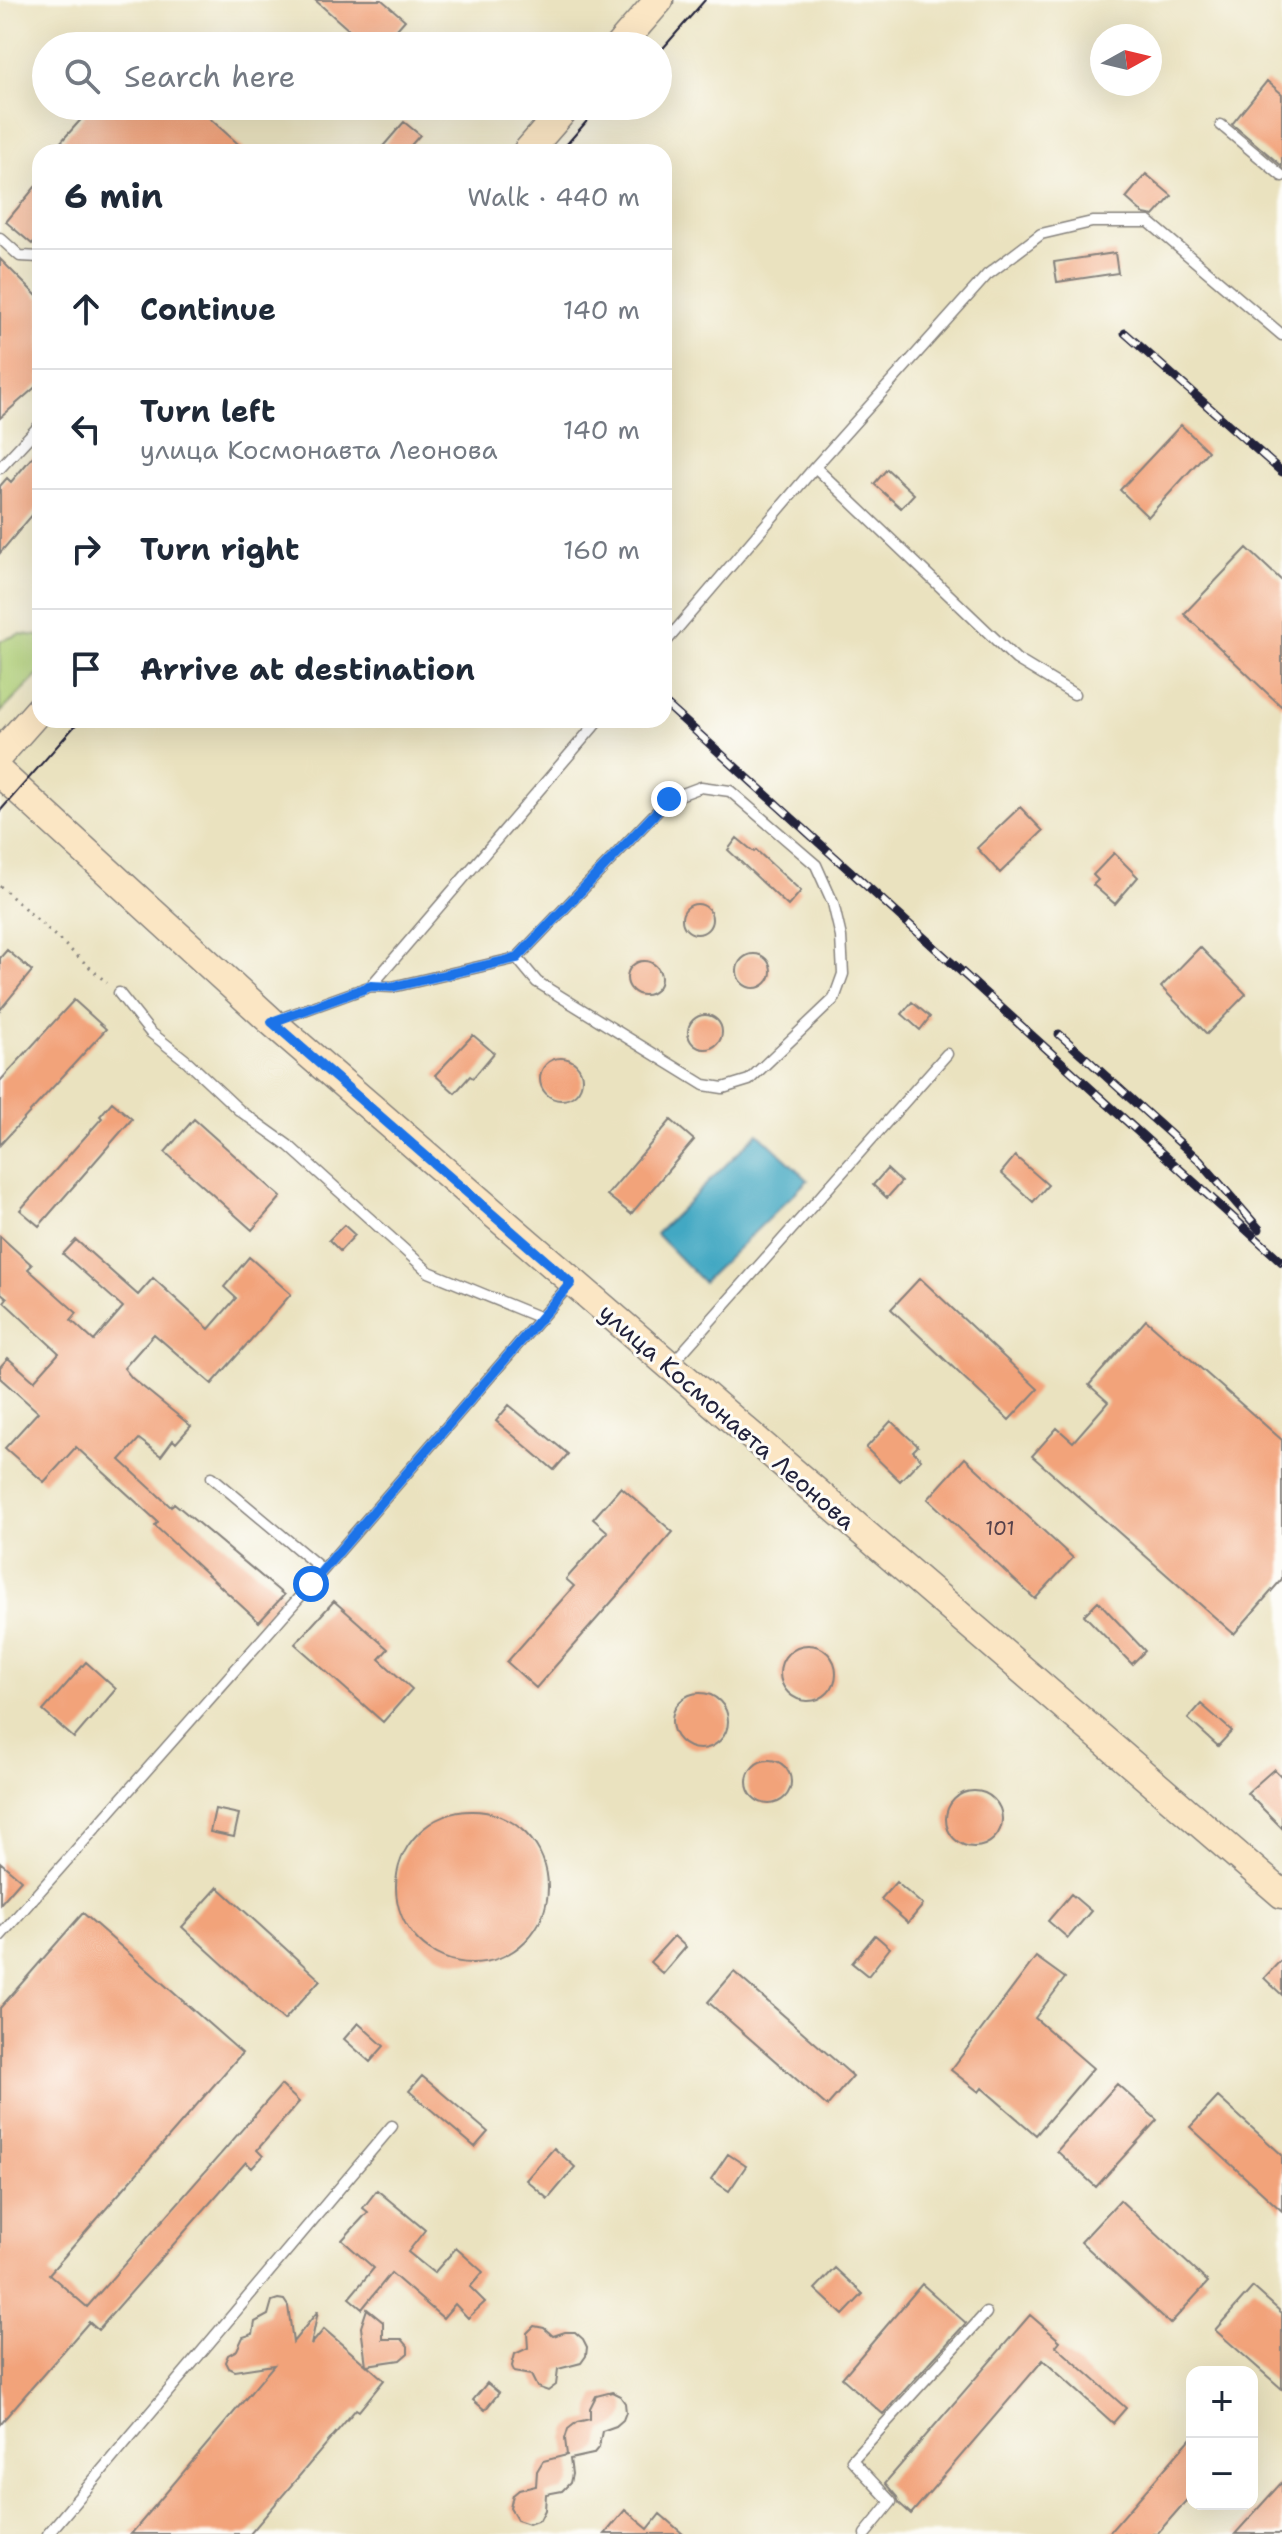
<!DOCTYPE html>
<meta charset="utf-8">
<style>
body{margin:0;font-family:"Shantell Sans",sans-serif;background:#f2f2f3;color:#1f2937}
.controls{position:absolute;right:24px;bottom:24px;display:grid;overflow:hidden;border-radius:16px;box-shadow:0 8px 32px #0002}
.controls button{width:72px;height:72px;display:grid;place-items:center;padding:0;border:0;border-bottom:2px solid #e0e1e3;background:#fff;color:#1f2937;font:40px sans-serif}
.compass{position:absolute;left:1090px;top:24px;width:72px;height:72px;border-radius:50%;background:#fff;box-shadow:0 8px 32px #0002;rotate:82deg}
.stop{position:absolute;width:24px;height:24px;margin:-18px;border:6px solid #1a73e8;border-radius:50%;background:#fff}
.stop.end{background:#1a73e8;border-color:#fff;box-shadow:0 2px 8px #0008}
.list{margin:0;padding:0;list-style:none}
h2{display:flex;justify-content:space-between;align-items:center;height:104px;margin:0;padding:0 32px;font-size:34px}
h2 small{font-size:26px;font-weight:400;color:#747a83}
.list li{display:grid;grid-template-columns:52px 1fr auto;gap:24px;align-items:center;box-sizing:border-box;height:120px;padding:0 32px;border-top:2px solid #e0e1e3}
.list b{display:block;font-size:30px;white-space:nowrap}
.list p{margin:0;font-size:26px;white-space:nowrap;color:#747a83}
.list em{font-size:26px;font-style:normal;color:#747a83}
.icon{flex:none;width:44px;height:44px;fill:none;stroke:currentColor;stroke-width:2;stroke-linecap:round;stroke-linejoin:round}
.map{position:relative;flex:none;width:1282px;height:2534px;overflow:hidden}
.search{position:absolute;background:#fff;box-shadow:0 8px 32px #0002;left:32px;top:32px;width:640px;height:88px;display:flex;align-items:center;gap:20px;box-sizing:border-box;padding:0 28px;border-radius:44px;color:#747a83;font-size:30px}
.panel{position:absolute;background:#fff;box-shadow:0 8px 32px #0002;left:32px;top:144px;width:640px;height:584px;border-radius:24px}
.map>svg:first-child{display:block}
.green{fill:#aece76;stroke:#687858;stroke-width:2}
.water{fill:#43a8c3;stroke:#32657f;stroke-width:2}
.building{fill:#f2a37a}
.lines{fill:none;stroke-linecap:round;stroke-linejoin:round}
.lane-casing{stroke:#86827d;stroke-width:13}
.secondary-casing{stroke:#86827d;stroke-width:31}
.path{stroke:#86827d;stroke-width:3;stroke-dasharray:2 6;stroke-linecap:butt}
.lane{stroke:#fff;stroke-width:10}
.secondary{stroke:#fbe6c4;stroke-width:28}
.tram{stroke:#22223b;stroke-width:2}
.rail-casing{stroke:#22223b;stroke-width:9}
.rail{stroke:#fdfcf7;stroke-width:6;stroke-dasharray:18;stroke-linecap:butt}
.route{stroke:#1a73e8;stroke-width:10}
.labels{text-anchor:middle;stroke-width:6;stroke-linejoin:round;paint-order:stroke}
.number-label{font-size:20px;fill:#56424b}
.street-label{font-size:24px;fill:#22223b;stroke:#fdfcf7}
</style>
<div class="map">
<svg width="1282" height="2534" viewBox="0 0 1282 2534">
<rect width="100%" height="100%" fill="#fdfcf7"/>
<filter id="ink" filterUnits="userSpaceOnUse"><feTurbulence type="fractalNoise" baseFrequency=".0125" numOctaves="2"/><feDisplacementMap in="SourceGraphic" scale="16" xChannelSelector="R" yChannelSelector="G"/><feConvolveMatrix kernelMatrix="1 2 1 2 8 2 1 2 1" color-interpolation-filters="sRGB"/></filter>
<filter id="wash" filterUnits="userSpaceOnUse"><feTurbulence type="fractalNoise" baseFrequency=".006" numOctaves="4" result="noise"/><feDisplacementMap in="SourceGraphic" scale="32" xChannelSelector="R" yChannelSelector="G"/><feGaussianBlur stdDeviation="1.8" result="paint"/><feColorMatrix in="noise" values="0 0 0 0 0 0 0 0 0 0 0 0 0 0 0 0 0 1.4 0 .05"/><feComposite in="paint" operator="in"/></filter>
<g filter="url(#wash)">
<rect width="100%" height="100%" fill="#eae2bf"/>
<path class="green" d="M20 634 40 636V673L0 713V641Z"/>
<path class="water" d="M758 1133 808 1180 703 1282 656 1234Z"/>
<g id="blocks">
<path class="building" d="M315 0H382L405 20 382 46H367Z
M1267 81 1282 94V166L1232 124Z
M74 106H196L247 152H68L59 144 85 115Z
M404 122 420 135 405 152H378Z
M1146 174 1172 196 1154 216 1144 214 1126 198Z
M40 181V235L32 244 6 222Z
M1115 253 1118 273 1057 282 1054 262Z
M0 259 40 299V383L0 418Z
M1181 425 1208 451 1148 517 1120 490Z
M40 448V506L0 553V486L7 478 11 482Z
M887 469 914 494 901 508 874 484Z
M1247 548 1282 581V707L1184 614Z
M1020 807 1043 831 1000 873 977 848Z
M737 838 754 852 756 850 801 891 788 906 728 850Z
M1114 853 1138 877 1115 904 1093 885 1098 880 1093 875Z
M682 919a15 15 0 1 1 30 0a15 15 0 1 1-30 0Z
M1200 947 1246 994 1207 1034 1161 987Z
M7 950 32 971 0 1010V958Z
M737 971a17 17 0 1 1 34 0a17 17 0 1 1-34 0Z
M627 978a17 17 0 1 1 34 0a17 17 0 1 1-34 0Z
M74 1000 106 1029 0 1145V1081Z
M912 1002 930 1017 920 1030 902 1014Z
M688 1032a17 17 0 1 1 34 0a17 17 0 1 1-34 0Z
M473 1035 494 1053 473 1078 470 1076 455 1093 435 1075Z
M540 1079a21 21 0 1 1 42 0a21 21 0 1 1-42 0Z
M112 1102 132 1119 39 1226 20 1210 102 1118 100 1116Z
M194 1119 281 1197 252 1230 165 1152Z
M671 1120 694 1140 631 1214 607 1195Z
M1015 1156 1048 1185 1033 1202 1001 1173Z
M887 1169 901 1182 887 1198 873 1185Z
M344 1225 355 1235 340 1251 329 1240Z
M0 1236 32 1265 28 1269 77 1313 71 1320 94 1341 123 1307 63 1254 76 1240 138 1295 153 1278 209 1329 236 1298 224 1287 249 1257 291 1294 212 1384 154 1334 124 1368 132 1378 191 1426 176 1443 173 1440 161 1456 139 1439 120 1460 171 1507 174 1503 284 1595 259 1622 155 1526 158 1522 76 1447 44 1482 5 1448 38 1412 0 1378V1367L8 1358 34 1381 59 1353 4 1302 7 1298 0 1292Z
M920 1278 1038 1389 1009 1420 891 1309Z
M1146 1320 1282 1440V1579L1234 1634 1032 1456 1057 1428 1073 1442 1108 1402 1089 1385Z
M509 1405 568 1454 554 1470 496 1421Z
M891 1421 918 1446 913 1451 921 1459 900 1481 866 1448Z
M965 1458 1073 1558 1035 1599 928 1499Z
M621 1487 673 1532 536 1688 507 1662 574 1586 566 1579 608 1532 593 1519Z
M334 1601 388 1649 379 1659 412 1689 383 1722 295 1644Z
M1098 1601 1145 1651 1132 1664 1084 1615Z
M780 1673a28 28 0 1 1 56 0a28 28 0 1 1-56 0Z
M86 1662 116 1689 74 1738 43 1711Z
M672 1721a28 28 0 1 1 56 0a28 28 0 1 1-56 0Z
M1201 1704 1232 1731 1218 1746 1188 1719Z
M747 1782a22 22 0 1 1 44 0a22 22 0 1 1-44 0Z
M1274 1769 1282 1777V1828L1247 1793Z
M946 1819a28 28 0 1 1 56 0a28 28 0 1 1-56 0Z
M215 1809 239 1814 234 1837 210 1832Z
M396 1887a76 76 0 1 1 152 0a76 76 0 1 1-152 0Z
M0 1862 21 1880 0 1904Z
M896 1882 923 1905 908 1923 881 1899Z
M218 1887 320 1980 284 2020 182 1927Z
M1071 1894 1091 1911 1068 1938 1048 1921Z
M83 1913 242 2053 49 2274 87 2307 281 2085 299 2102 257 2150 263 2156 252 2168 246 2162 98 2330 89 2322 0 2424V2008Z
M875 1935 890 1948 868 1976 852 1963Z
M674 1936 686 1947 663 1974 650 1962Z
M1036 1957 1065 1978 1035 2018 1093 2068 1036 2135 982 2088 979 2092 951 2070Z
M1282 1959V1995L1264 1978Z
M734 1972 853 2076 827 2106 708 2002Z
M358 2023 384 2046 370 2062 344 2039Z
M422 2076 488 2132 475 2147 409 2091Z
M1117 2084 1157 2120 1096 2187 1057 2151Z
M1218 2097 1282 2155V2211L1190 2127Z
M554 2148 575 2167 548 2199 526 2180Z
M728 2154 746 2166 729 2191 711 2179Z
M377 2190 425 2230 408 2252 434 2273 456 2248 483 2272 470 2287 485 2302 468 2318 455 2304 443 2318 391 2273 362 2309 349 2298 374 2268 342 2240 368 2212 363 2208Z
M1120 2200 1208 2282 1170 2324 1081 2242Z
M835 2268 863 2294 843 2315 815 2289Z
M922 2284 966 2323 883 2414 842 2378Z
M1253 2287 1282 2313V2389L1215 2330Z
M278 2299 284 2300 288 2306 293 2342 318 2311 311 2345 324 2329 366 2365 361 2327 367 2309 383 2322V2339H402L408 2346V2353L400 2360 367 2365 384 2380 359 2411 356 2409 250 2534H131L274 2365 234 2371 228 2368 225 2362 228 2355 237 2350 243 2337 253 2334 255 2322 268 2315 272 2301Z
M1030 2315 1060 2341 1056 2346 1126 2408 1113 2423 1043 2360 911 2514 899 2503 897 2497 885 2483Z
M534 2326 544 2328 553 2336 565 2332H575L583 2339 587 2347 586 2356 581 2363 558 2369 556 2385 548 2391 537 2387 531 2375 514 2372 512 2366 515 2354 528 2348 527 2333Z
M487 2383 499 2393 485 2410 473 2400Z
M612 2392 620 2396 625 2403 626 2412 623 2420 616 2426 602 2431 599 2447 593 2454 570 2459 572 2474 570 2483 562 2491 546 2494 545 2510 540 2520 529 2524 517 2520 510 2508 513 2495 519 2490 536 2486 537 2471 543 2461 567 2455 565 2439 568 2429 577 2422 590 2419V2408L596 2396Z
M1192 2437V2494L1157 2534H1108Z
M1282 2482V2534H1235Z
M625 2510 648 2529 660 2514 683 2534H605Z"/>
</g>
</g>
<g filter="url(#ink)">
<use href="#blocks" fill-opacity="0" stroke="#86827d" stroke-width="2"/>
<g class="lines">
<defs>
<path id="lane" d="M1221 125 1282 176
M0 238 20 256 40 257
M815 467 1016 659 1074 694
M0 468 40 425
M664 644 815 467 987 275 1041 234 1092 222H1149L1282 335
M371 986 392 987 517 958 537 982 704 1085 723 1088 749 1080 834 999 843 974 841 937 833 903 816 865 730 791 701 787 669 799 517 958
M119 993 150 1032 188 1062 239 1110 289 1146 429 1272 541 1318
M274 1021 371 986 599 720
M672 1364 947 1054
M212 1477 323 1570
M0 1936 311 1584 570 1284
M48 2534 392 2126
M865 2534 891 2502 852 2460 986 2313"/>
<path id="secondary" d="M619 46 659 0
M527 152 567 106
M0 754 40 709
M0 773 272 1022 1282 1894"/>
</defs>
<use href="#lane" class="lane-casing"/>
<use href="#secondary" class="secondary-casing"/>
<path class="path" d="M0 886 107 983"/>
<use href="#lane" class="lane"/>
<use href="#secondary" class="secondary"/>
<path class="tram" d="M658 54 705 0
M560 152 600 106
M0 811 80 720"/>
<defs>
<path id="rail" d="M1125 333 1282 472
M668 706 1282 1262
M1059 1034 1199 1160 1259 1229"/>
</defs>
<use href="#rail" class="rail-casing"/>
<use href="#rail" class="rail"/>
</g>
</g>
<g class="lines" filter="url(#ink)">
<path class="route" d="M311 1584 571 1283 272 1022 371 986 392 987 517 958 669 799"/>
</g>
<g class="labels">
<g class="number-label">
<text x="1000" y="1535">101</text>
</g>
<g class="street-label">
<text transform="translate(727 1417) rotate(41)" y="8">улица Космонавта Леонова</text>
</g>
</g>
</svg>
<div class="controls">
<button>+</button>
<button>−</button>
</div>
<svg class="compass" viewBox="-18 -18 36 36"><path d="M0-13l5 13h-10z" fill="#e53935"/><path d="M0 13l5-13h-10z" fill="#747a83"/></svg>
<div class="stop" style="left:311px;top:1584px"></div>
<div class="stop end" style="left:669px;top:799px"></div>
<div class="search"><svg class="icon" aria-label="search" viewBox="0 0 24 24"><circle cx="10" cy="10" r="6"/><path d="M15 15l6 6"/></svg>Search here</div>
<section class="panel">
<h2>6 min<small>Walk · 440 m</small></h2>
<ul class="list">
<li><svg class="icon" aria-label="ahead" viewBox="0 0 24 24"><path d="M12 20V5M6 11l6-6 6 6"/></svg><div><b>Continue</b></div><em>140 m</em></li>
<li><svg class="icon" aria-label="left" viewBox="0 0 24 24"><path d="M17 20v-9H6M10 6l-5 5 5 5"/></svg><div><b>Turn left</b><p>улица Космонавта Леонова</p></div><em>140 m</em></li>
<li><svg class="icon" aria-label="right" viewBox="0 0 24 24"><path d="M7 20v-9h11M14 6l5 5-5 5"/></svg><div><b>Turn right</b></div><em>160 m</em></li>
<li><svg class="icon" aria-label="arrive" viewBox="0 0 24 24"><path d="M6 21V4h12l-3 4 3 4H6"/></svg><div><b>Arrive at destination</b></div></li>
</ul>
</section>
</div>
